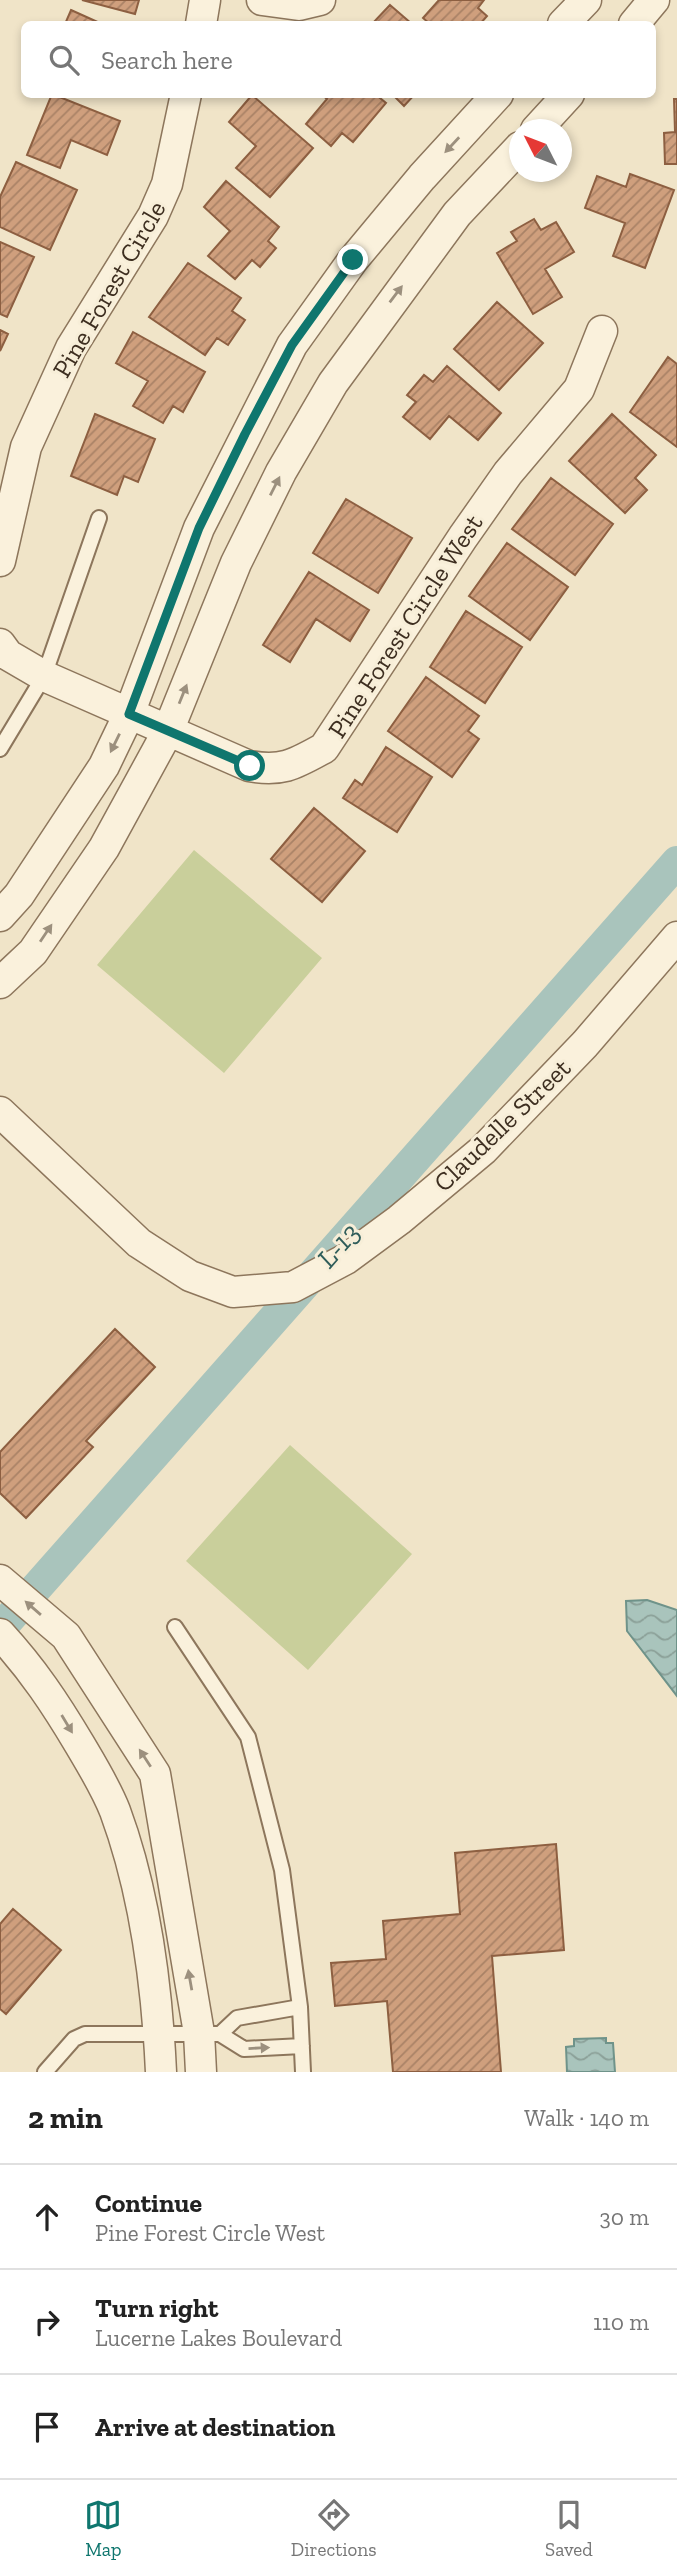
<!DOCTYPE html>
<meta charset="utf-8">
<style>
body{margin:0;font-family:"Zilla Slab",serif;background:#f2f2f2;color:#222}
.compass{position:absolute;left:509px;top:119px;width:63px;height:63px;border-radius:50%;background:#fff;box-shadow:0 4px 10px #0003;rotate:312deg}
.stop{position:absolute;width:21px;height:21px;margin:-16px;border:5px solid #0f766e;border-radius:50%;background:#fff}
.stop.end{background:#0f766e;border-color:#fff;box-shadow:0 2px 7px #0008}
.list{margin:0;padding:0;list-style:none}
h2{display:flex;justify-content:space-between;align-items:center;height:91px;margin:0;padding:0 28px;font-size:30px}
h2 small{font-size:23px;font-weight:400;color:#767676}
.list li{display:grid;grid-template-columns:46px 1fr auto;gap:21px;align-items:center;box-sizing:border-box;height:105px;padding:0 28px;border-top:2px solid #e0e0e0}
.list b{display:block;font-size:26px;white-space:nowrap}
.list p{margin:0;font-size:23px;white-space:nowrap;color:#767676}
.list em{font-size:23px;font-style:normal;color:#767676}
.icon{flex:none;width:38px;height:38px;fill:none;stroke:currentColor;stroke-width:2;stroke-linecap:round;stroke-linejoin:round}
.map{position:relative;flex:none;width:677px;height:2072px;overflow:hidden}
.search{position:absolute;background:#fff;box-shadow:0 4px 10px #0003;left:21px;right:21px;top:21px;height:77px;display:flex;align-items:center;gap:18px;box-sizing:border-box;padding:0 24px;border-radius:10px;color:#767676;font-size:26px}
.sheet{height:406px;background:#fff}
nav{display:flex;justify-content:space-around;align-items:center;box-sizing:border-box;height:98px;border-top:2px solid #e0e0e0;background:#fff;font-size:19px;color:#767676}
nav a{display:grid;justify-items:center;gap:4px}
nav .on{color:#0f766e}
.map>svg:first-child{display:block}
.pitch{fill:#c9cf9b}
.water{fill:url(#water-waves);stroke:#6f938a;stroke-width:2}
.lines{fill:none;stroke-linecap:round;stroke-linejoin:round}
.canal{stroke:#a9c4bc;stroke-width:32}
.building{fill:url(#building-hatch);stroke:#8d5f41;stroke-width:2}
.lane-casing{stroke:#8d765c;stroke-width:18}
.street-casing{stroke:#8d765c;stroke-width:33}
.lane{stroke:#faf1dc;stroke-width:14}
.street{stroke:#faf1dc;stroke-width:30}
.oneway{fill:#9c907e}
.route{stroke:#0f766e;stroke-width:9}
.labels{text-anchor:middle;stroke-width:6;stroke-linejoin:round;paint-order:stroke}
.street-label{font-size:26px;fill:#3d2e20;stroke:#f7eed8}
.water-label{font-size:28px;font-style:italic;fill:#2f5d5a;stroke:#f7eed8}
</style>
<div class="map">
<svg width="677" height="2072" viewBox="0 0 677 2072">
<defs>
<pattern id="water-waves" width="16" height="10" patternUnits="userSpaceOnUse" patternTransform="scale(1.75)"><rect width="16" height="10" fill="#a9c4bc"/><path d="M0 5q4-4 8 0t8 0" fill="none" stroke="#8ba098"/></pattern>
<pattern id="building-hatch" width="6" height="6" patternUnits="userSpaceOnUse" patternTransform="scale(1.75)"><rect width="6" height="6" fill="#cf9f7d"/><path d="M-1 1l2-2M0 6l6-6M5 7l2-2" fill="none" stroke="#a98266"/></pattern>
</defs>
<rect width="100%" height="100%" fill="#f0e4c8"/>
<path class="pitch" d="M194 850 322 958 224 1073 97 965Z
M290 1445 412 1554 308 1670 186 1561Z"/>
<path class="water" d="M647 1600 677 1610V1696L627 1631 626 1601Z
M606 2038V2043H613L615 2072H567L566 2047 574 2046V2039Z"/>
<g class="lines">
<path class="canal" d="M0 1629 677 862"/>
</g>
<path class="building" d="M82 0H139L135 14Z
M439 0H484L478 8 487 16 480 24H430L423 18Z
M390 5 412 24H372Z
M71 10 102 24H65Z
M52 94 120 121 107 155 71 140 60 168 27 155Z
M321 94H375L386 103 353 142 342 133 331 146 306 124 327 99Z
M392 94H415L404 106Z
M252 95 313 148 270 197 236 168 256 146 229 122Z
M674 99H677V164H665L664 133 675 132Z
M16 162 77 190 50 250 0 227V197Z
M630 174 674 190 645 268 613 256 625 223 585 208 597 176 626 187Z
M226 181 279 227 268 241 276 248 260 267 252 260 235 279 208 256 230 231 204 207Z
M534 219 541 230 556 222 574 252 545 269 562 297 533 314 497 253 517 241 511 232Z
M0 242 34 257 7 317 0 314Z
M188 263 241 298 232 311 245 320 228 345 217 338 205 355 149 317Z
M497 302 543 343 499 390 454 349Z
M0 330 8 334 0 351Z
M133 332 205 372 183 412 173 406 163 423 133 406 148 381 116 363Z
M668 357 677 364V447L630 412Z
M447 366 501 413 478 440 449 416 430 439 403 417 416 402 407 395 424 375 433 382Z
M95 414 155 439 138 482 124 476 117 495 71 476Z
M612 414 656 455 635 478 647 490 625 513 569 461Z
M551 478 613 524 575 575 512 529Z
M346 499 412 538 378 593 313 553Z
M507 543 568 587 530 640 469 596Z
M309 572 369 610 350 641 316 619 290 662 263 645Z
M466 611 522 647 485 703 430 667Z
M426 677 479 716 468 731 479 739 452 777 388 731Z
M386 747 432 777 397 832 343 798 355 780 362 785Z
M314 808 365 851 322 902 271 859Z
M115 1329 155 1367 86 1441 93 1447 26 1518 0 1493V1452Z
M556 1844 564 1950 492 1956 501 2072H393L387 2001 335 2006 331 1963 386 1959 383 1921 460 1914 455 1853Z
M13 1909 61 1950 6 2014 0 2009V1924Z"/>
<g class="lines">
<defs>
<path id="lane" d="M0 749 44 676 99 518
M175 1627 248 1737 282 1870 300 2007 303 2072
M220 2034 237 2018 300 2007
M45 2072 74 2039 85 2034H220L244 2049 302 2046"/>
<path id="street" d="M262 0 299 5 320 0
M201 24 205 0
M563 24 586 0
M634 24 654 0
M536 130 569 94
M0 561 26 447 71 348 153 216 167 184 186 94
M0 644 8 655 44 676 249 766C283 772 295 764 324 748L463 537 508 473 579 389 602 331
M0 916 19 895 104 766 129 714 199 528 292 345 353 260 422 177 498 94
M0 983 33 952 104 848 168 731 236 563 281 472 333 383 457 214 520 147
M0 1112 139 1243 190 1276 233 1292 293 1287 346 1259 399 1220 483 1150 585 1044 677 937
M0 1580 66 1636 155 1774 199 2033 201 2072
M0 1634C33 1670 55 1703 80 1745 93 1767 106 1788 115 1811 145 1892 157 1986 161 2072"/>
</defs>
<use href="#lane" class="lane-casing"/>
<use href="#street" class="street-casing"/>
<use href="#lane" class="lane"/>
<use href="#street" class="street"/>
</g>
<defs><path id="oneway-solid" d="M-6-.8H1V-3.2L6.5 0L1 3.2V.8H-6Z" transform="scale(1.75)"/></defs>
<g class="oneway">
<use href="#oneway-solid" transform="translate(452 145) rotate(133)"/>
<use href="#oneway-solid" transform="translate(396 294) rotate(-53)"/>
<use href="#oneway-solid" transform="translate(275 486) rotate(-63)"/>
<use href="#oneway-solid" transform="translate(183 694) rotate(-68)"/>
<use href="#oneway-solid" transform="translate(115 743) rotate(116)"/>
<use href="#oneway-solid" transform="translate(46 933) rotate(-56)"/>
<use href="#oneway-solid" transform="translate(33 1608) rotate(-139)"/>
<use href="#oneway-solid" transform="translate(67 1724) rotate(59)"/>
<use href="#oneway-solid" transform="translate(145 1758) rotate(-123)"/>
<use href="#oneway-solid" transform="translate(190 1980) rotate(-100)"/>
<use href="#oneway-solid" transform="translate(259 2048) rotate(-3)"/>
</g>
<g class="lines">
<path class="route" d="M250 766 129 714 199 528 245 434 292 345 353 260"/>
</g>
<g class="labels">
<g class="street-label">
<text transform="translate(109 289) rotate(-60)" y="9">Pine Forest Circle</text>
<text transform="translate(405 626) rotate(-57)" y="9">Pine Forest Circle West</text>
<text transform="translate(502 1125) rotate(-44)" y="9">Claudelle Street</text>
</g>
<g class="water-label">
<text transform="translate(338 1245) rotate(-49)" y="10">L-13</text>
</g>
</g>
</svg>
<svg class="compass" viewBox="-18 -18 36 36"><path d="M0-13l5 13h-10z" fill="#e53935"/><path d="M0 13l5-13h-10z" fill="#767676"/></svg>
<div class="stop" style="left:250px;top:766px"></div>
<div class="stop end" style="left:353px;top:260px"></div>
<div class="search"><svg class="icon" aria-label="search" viewBox="0 0 24 24"><circle cx="10" cy="10" r="6"/><path d="M15 15l6 6"/></svg>Search here</div>
</div>
<section class="sheet">
<h2>2 min<small>Walk · 140 m</small></h2>
<ul class="list">
<li><svg class="icon" aria-label="ahead" viewBox="0 0 24 24"><path d="M12 20V5M6 11l6-6 6 6"/></svg><div><b>Continue</b><p>Pine Forest Circle West</p></div><em>30 m</em></li>
<li><svg class="icon" aria-label="right" viewBox="0 0 24 24"><path d="M7 20v-9h11M14 6l5 5-5 5"/></svg><div><b>Turn right</b><p>Lucerne Lakes Boulevard</p></div><em>110 m</em></li>
<li><svg class="icon" aria-label="arrive" viewBox="0 0 24 24"><path d="M6 21V4h12l-3 4 3 4H6"/></svg><div><b>Arrive at destination</b></div></li>
</ul>
</section>
<nav>
<a class="on"><svg class="icon" aria-label="map" viewBox="0 0 24 24"><path d="M3 6l6-2 6 2 6-2v14l-6 2-6-2-6 2zM9 4v14M15 6v14"/></svg>Map</a>
<a><svg class="icon" aria-label="directions" viewBox="0 0 24 24"><path d="M12 3l9 9-9 9-9-9zM9 14v-3h6M13 9l2 2-2 2"/></svg>Directions</a>
<a><svg class="icon" aria-label="saved" viewBox="0 0 24 24"><path d="M7 4h10v16l-5-4-5 4z"/></svg>Saved</a>
</nav>
